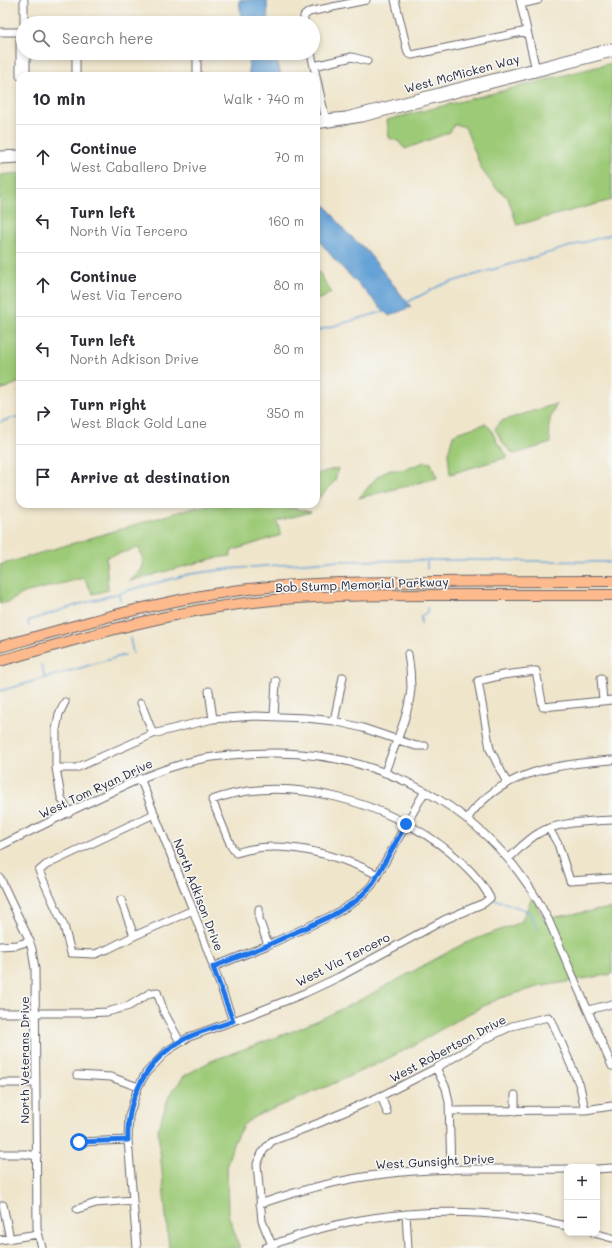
<!DOCTYPE html>
<meta charset="utf-8">
<style>
body{margin:0;font-family:Mali,sans-serif;background:#f7f7f7;color:#2b2b33}
.controls{position:absolute;right:12px;bottom:12px;display:grid;overflow:hidden;border-radius:8px;box-shadow:0 2px 6px #0003}
.controls button{width:36px;height:36px;display:grid;place-items:center;padding:0;border:0;border-bottom:1px solid #e1e1e2;background:#fff;color:#2b2b33;font:20px sans-serif}
.stop{position:absolute;width:12px;height:12px;margin:-9px;border:3px solid #1a73e8;border-radius:50%;background:#fff}
.stop.end{background:#1a73e8;border-color:#fff;box-shadow:0 1px 4px #0008}
.list{margin:0;padding:0;list-style:none}
h2{display:flex;justify-content:space-between;align-items:center;height:52px;margin:0;padding:0 16px;font-size:17px}
h2 small{font-size:13px;font-weight:400;color:#7c7c81}
.list li{display:grid;grid-template-columns:26px 1fr auto;gap:12px;align-items:center;box-sizing:border-box;height:64px;padding:0 16px;border-top:1px solid #e1e1e2}
.list b{display:block;font-size:15px;white-space:nowrap}
.list p{margin:0;font-size:13px;white-space:nowrap;color:#7c7c81}
.list em{font-size:13px;font-style:normal;color:#7c7c81}
.icon{flex:none;width:22px;height:22px;fill:none;stroke:currentColor;stroke-width:2;stroke-linecap:round;stroke-linejoin:round}
.map{position:relative;flex:none;width:612px;height:1248px;overflow:hidden}
.search{position:absolute;background:#fff;box-shadow:0 2px 6px #0003;left:16px;top:16px;width:304px;height:44px;display:flex;align-items:center;gap:10px;box-sizing:border-box;padding:0 14px;border-radius:22px;color:#7c7c81;font-size:15px}
.panel{position:absolute;background:#fff;box-shadow:0 2px 6px #0003;left:16px;top:72px;width:304px;height:436px;border-radius:12px}
.map>svg:first-child{display:block}
.green{fill:#9dca77;stroke:#607659}
.water{fill:#65a2d6;stroke:#446288}
.lines{fill:none;stroke-linecap:round;stroke-linejoin:round}
.stream{stroke:#65a2d6;stroke-width:1.5}
.minor-casing{stroke:#6a666d;stroke-width:9}
.highway-casing{stroke:#6a666d;stroke-width:12}
.minor{stroke:#fff;stroke-width:7}
.highway{stroke:#fcba8d;stroke-width:10}
.route{stroke:#1a73e8;stroke-width:5}
.labels{text-anchor:middle;stroke-width:3.5;stroke-linejoin:round;paint-order:stroke}
.street-label{font-size:12px;fill:#22223b;stroke:#f6f6f2}
</style>
<div class="map">
<svg width="612" height="1248" viewBox="0 0 612 1248">
<rect width="100%" height="100%" fill="#f6f6f2"/>
<filter id="ink" filterUnits="userSpaceOnUse"><feTurbulence type="fractalNoise" baseFrequency=".025" numOctaves="2"/><feDisplacementMap in="SourceGraphic" scale="8" xChannelSelector="R" yChannelSelector="G"/><feConvolveMatrix kernelMatrix="1 2 1 2 8 2 1 2 1" color-interpolation-filters="sRGB"/></filter>
<filter id="wash" filterUnits="userSpaceOnUse"><feTurbulence type="fractalNoise" baseFrequency=".012" numOctaves="4" result="noise"/><feDisplacementMap in="SourceGraphic" scale="16" xChannelSelector="R" yChannelSelector="G"/><feGaussianBlur stdDeviation="0.9" result="paint"/><feColorMatrix in="noise" values="0 0 0 0 0 0 0 0 0 0 0 0 0 0 0 0 0 1.4 0 .05"/><feComposite in="paint" operator="in"/></filter>
<g filter="url(#wash)">
<rect width="100%" height="100%" fill="#efe5cb"/>
<path class="green" d="M612 63V200L517 225 508 198 494 186 482 170 465 127 455 124 450 132 405 149 398 141 389 138 387 120Z
M20 173V214L16 239 20 252V382L0 390V175Z
M316 267 331 292 323 298 316 300Z
M556 404C550 419 546 426 551 443L514 454 505 446 495 429 501 421Z
M485 424 491 429 497 442 508 457 450 474 448 453 453 435 459 432Z
M425 462 431 463 437 478 359 498 377 477 388 470H402Z
M338 468 335 481 316 501V474Z
M211 504H275L311 512 277 521 281 535 231 551V556L215 558 130 581C144 568 146 568 139 548L106 557 108 590 93 594 84 578 24 593 9 602 0 604V565L178 512Z
M533 899 545 921 555 917 612 908V974L538 987 500 998 460 1018 416 1044 381 1062 328 1086 256 1116 244 1124 234 1141 227 1165 228 1214 240 1248H169L158 1129 169 1096 184 1076 211 1061 296 1030 327 1016 364 998 463 944 521 922 531 900Z"/>
<path class="water" d="M239 0H267L268 23H242Z
M248 53H275L281 76H249Z
M316 195 326 206 345 231 366 250 411 307 389 316 335 260 316 237Z"/>
<g class="lines">
<path class="stream" d="M406 303 441 285 612 234
M316 331 385 311
M0 422 20 416
M427 561V569
M119 594 120 600
M421 624V616L427 612V608
M29 626 28 621 77 605 148 585 190 574 228 569 330 561 467 560 612 562
M130 638 133 653
M41 665 45 677
M0 691 125 655
M494 899 528 911 538 929"/>
</g>
</g>
<g filter="url(#ink)">
<g class="lines">
<defs>
<path id="minor" d="M24 0V23
M395 0 407 49 408 53 412 55 527 31
M520 0 536 70
M521 4 538 0
M304 23V16L309 12 366 0
M0 32H23
M26 53V76
M197 53V76
M311 53 326 121
M314 66 352 57 367 61
M20 76V40L23 32
M76 76V53
M316 119 346 116 362 112 612 47
M316 125 362 118 612 53
M0 155 20 154
M0 160 20 159
M601 678 603 701
M209 691 213 719
M65 702 59 714 56 730V768L61 797 69 813
M141 703 153 734
M274 716 276 681
M334 721 343 677
M56 768H76L153 734 180 727 213 719 255 716 306 718 334 721 363 728 416 746H425
M385 772C394 746 409 716 411 688 411 677 410 665 408 654
M140 778 193 910 233 1021
M507 783 490 749 478 681 503 675 536 671 543 707 612 700
M154 814 46 865 39 871 64 926 71 953 95 954 108 949 134 936 193 910
M467 819C500 771 558 764 612 760
M549 829 558 844 570 881 612 878
M0 846C24 834 48 823 71 811 107 794 143 775 182 764 203 757 225 755 247 754 374 744 490 806 548 919L612 1066
M508 859C518 850 528 839 539 833 557 822 591 821 612 820
M0 878 27 935 32 949 35 969 37 1228 42 1248
M121 900 134 936
M259 909V919L268 945
M0 946 17 945 30 941
M213 967 268 945 333 915 356 901 372 885 425 791
M588 1010 612 1004
M0 1013H85L107 1012 129 1006 150 993 157 992 164 1012 180 1042
M436 1068 446 1088 449 1102 451 1170
M77 1075 111 1077 138 1087
M0 1083H36
M381 1096 387 1112
M450 1111 585 1110 612 1106
M515 1111V1095
M79 1142 128 1140
M0 1154H25L37 1156
M597 1169 612 1168
M260 1204C300 1190 342 1179 384 1174 444 1166 506 1170 567 1169
M3 1205 10 1239
M77 1209 96 1203 133 1200
M406 1214 408 1248
M594 1233 612 1238
M0 1240 38 1234
M272 1245 262 1221 257 1164 263 1151 272 1141 319 1123 381 1096 436 1068 485 1039 512 1026 548 1017 552 1021 580 1086 585 1110
M137 1248 128 1140 129 1116 138 1087 146 1073 167 1051 189 1037 255 1013 305 993 339 977 444 920 484 903 490 898C481 880 466 866 451 853 390 803 288 772 212 800L231 846 236 853C279 838 338 854 378 875
M265 1248C359 1208 468 1203 567 1226"/>
<path id="highway" d="M0 647C77 625 153 602 233 591 299 582 365 582 431 582 492 581 552 581 612 581
M0 661C84 637 167 612 254 602 314 595 374 595 435 595 494 595 553 595 612 595"/>
</defs>
<use href="#minor" class="minor-casing"/>
<use href="#highway" class="highway-casing"/>
<use href="#minor" class="minor"/>
<use href="#highway" class="highway"/>
</g>
</g>
<g class="lines" filter="url(#ink)">
<path class="route" d="M79 1142 128 1140C126 1100 145 1063 179 1042 195 1032 215 1028 233 1021L213 967 268 945 333 915 356 901 372 885 406 824"/>
</g>
<g class="labels">
<g class="street-label">
<text transform="translate(462 74) rotate(-15)" y="4">West McMicken Way</text>
<text transform="translate(362 585) rotate(-2)" y="4">Bob Stump Memorial Parkway</text>
<text transform="translate(96 789) rotate(-25)" y="4">West Tom Ryan Drive</text>
<text transform="translate(198 895) rotate(69)" y="4">North Adkison Drive</text>
<text transform="translate(343 960) rotate(-27)" y="4">West Via Tercero</text>
<text transform="translate(448 1049) rotate(-28)" y="4">West Robertson Drive</text>
<text transform="translate(25 1060) rotate(-90)" y="4">North Veterans Drive</text>
<text transform="translate(435 1162) rotate(-3)" y="4">West Gunsight Drive</text>
</g>
</g>
</svg>
<div class="controls">
<button>+</button>
<button>−</button>
</div>
<div class="stop" style="left:79px;top:1142px"></div>
<div class="stop end" style="left:406px;top:824px"></div>
<div class="search"><svg class="icon" aria-label="search" viewBox="0 0 24 24"><circle cx="10" cy="10" r="6"/><path d="M15 15l6 6"/></svg>Search here</div>
<section class="panel">
<h2>10 min<small>Walk · 740 m</small></h2>
<ul class="list">
<li><svg class="icon" aria-label="ahead" viewBox="0 0 24 24"><path d="M12 20V5M6 11l6-6 6 6"/></svg><div><b>Continue</b><p>West Caballero Drive</p></div><em>70 m</em></li>
<li><svg class="icon" aria-label="left" viewBox="0 0 24 24"><path d="M17 20v-9H6M10 6l-5 5 5 5"/></svg><div><b>Turn left</b><p>North Via Tercero</p></div><em>160 m</em></li>
<li><svg class="icon" aria-label="ahead" viewBox="0 0 24 24"><path d="M12 20V5M6 11l6-6 6 6"/></svg><div><b>Continue</b><p>West Via Tercero</p></div><em>80 m</em></li>
<li><svg class="icon" aria-label="left" viewBox="0 0 24 24"><path d="M17 20v-9H6M10 6l-5 5 5 5"/></svg><div><b>Turn left</b><p>North Adkison Drive</p></div><em>80 m</em></li>
<li><svg class="icon" aria-label="right" viewBox="0 0 24 24"><path d="M7 20v-9h11M14 6l5 5-5 5"/></svg><div><b>Turn right</b><p>West Black Gold Lane</p></div><em>350 m</em></li>
<li><svg class="icon" aria-label="arrive" viewBox="0 0 24 24"><path d="M6 21V4h12l-3 4 3 4H6"/></svg><div><b>Arrive at destination</b></div></li>
</ul>
</section>
</div>
